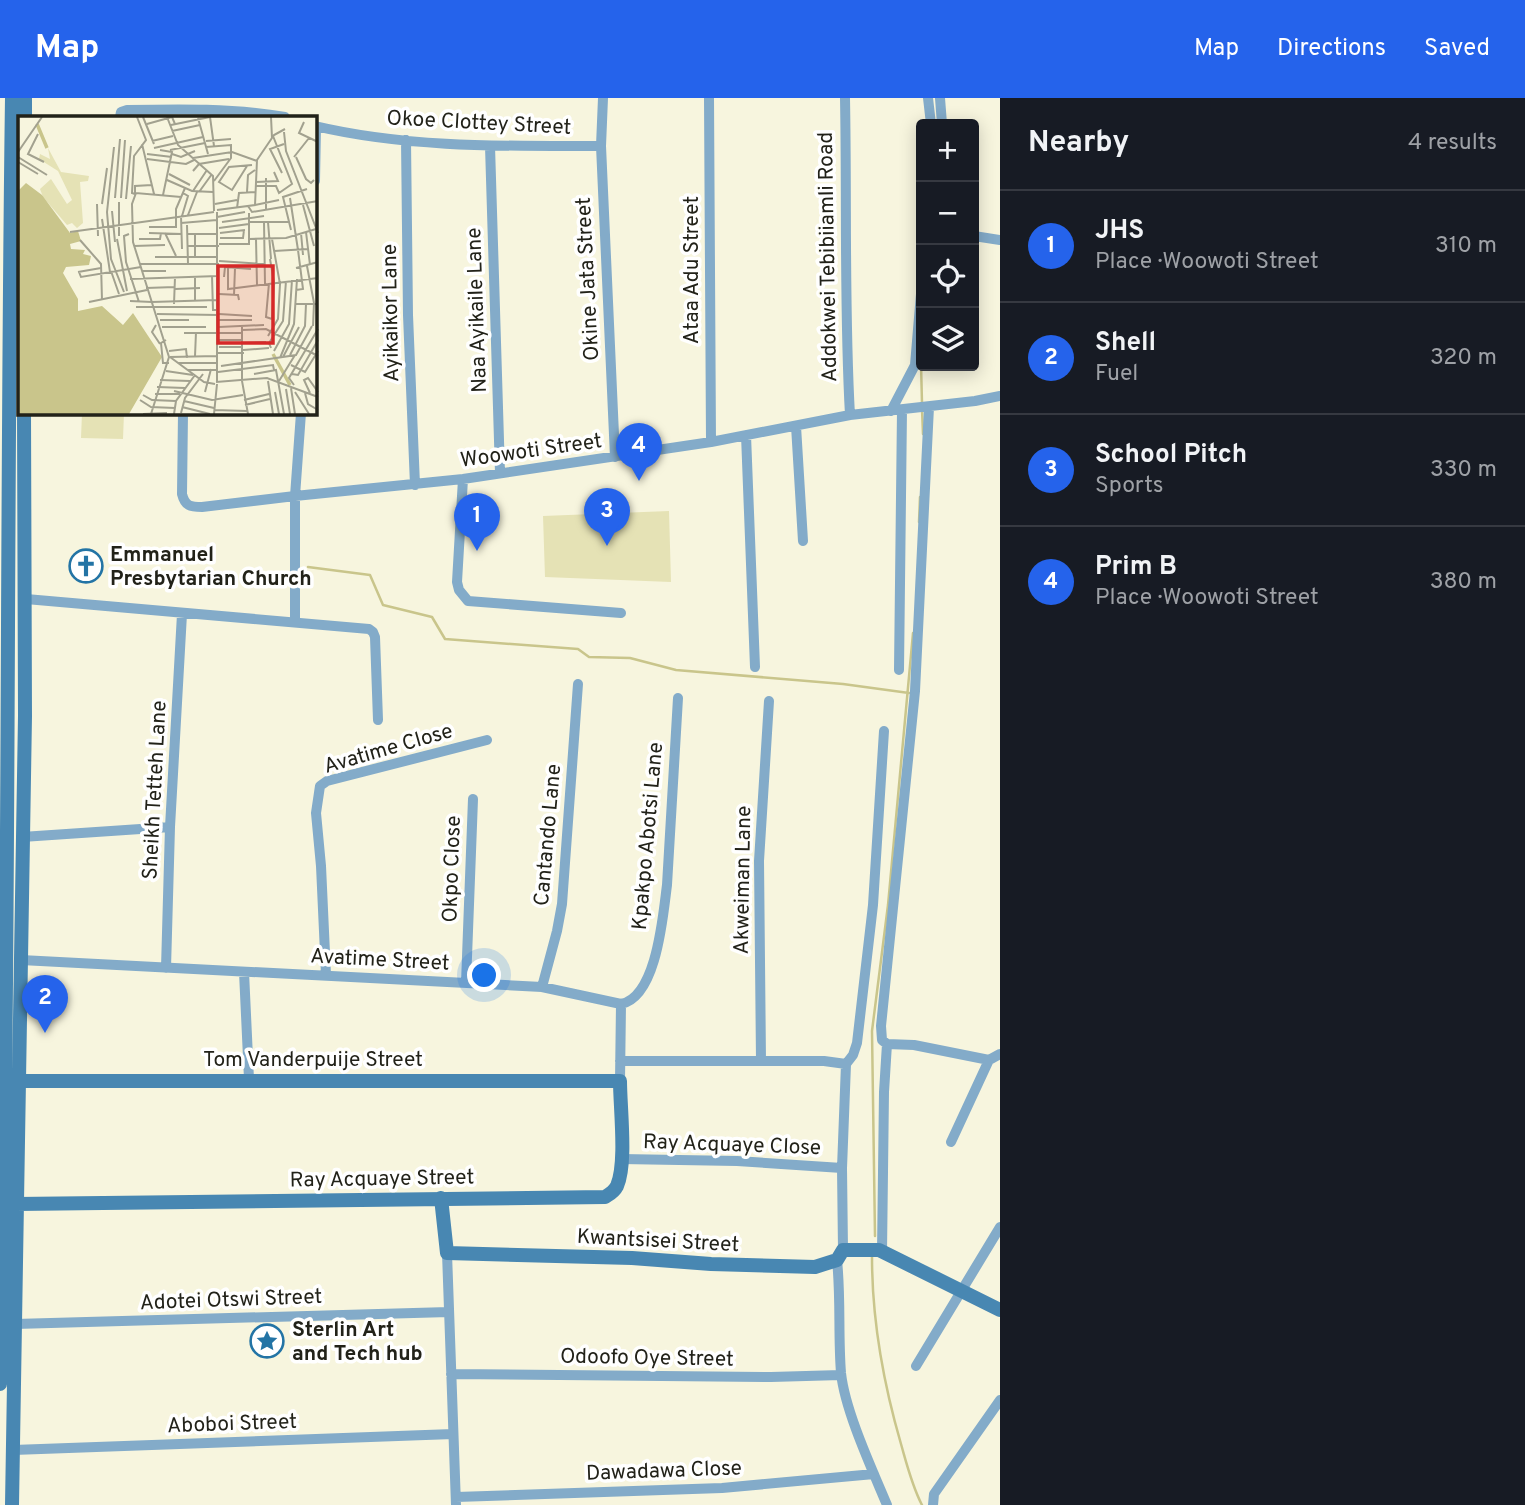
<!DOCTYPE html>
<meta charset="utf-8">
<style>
body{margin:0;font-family:Overpass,sans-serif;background:#20242c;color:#f1f3f6}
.controls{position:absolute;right:21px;top:21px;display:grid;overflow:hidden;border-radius:7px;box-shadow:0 4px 18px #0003}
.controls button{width:63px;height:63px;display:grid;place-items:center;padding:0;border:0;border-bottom:2px solid #363941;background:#171b24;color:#f1f3f6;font:35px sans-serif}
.you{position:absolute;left:485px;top:878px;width:24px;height:24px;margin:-18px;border:5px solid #fff;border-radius:50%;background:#1a73e8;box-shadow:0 0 0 10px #1a73e833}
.badge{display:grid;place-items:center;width:46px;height:46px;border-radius:50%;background:#2563eb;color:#fff;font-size:23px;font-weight:700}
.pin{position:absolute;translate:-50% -58px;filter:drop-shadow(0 2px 4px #0008)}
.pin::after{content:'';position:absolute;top:37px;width:24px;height:21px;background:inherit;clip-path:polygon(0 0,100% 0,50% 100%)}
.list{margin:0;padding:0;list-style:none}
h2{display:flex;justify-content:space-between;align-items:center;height:91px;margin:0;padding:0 28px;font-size:30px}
h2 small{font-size:23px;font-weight:400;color:#9ea1a6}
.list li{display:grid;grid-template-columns:46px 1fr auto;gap:21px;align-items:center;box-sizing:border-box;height:112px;padding:0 28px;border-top:2px solid #363941}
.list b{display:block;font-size:26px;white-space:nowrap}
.list p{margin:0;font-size:23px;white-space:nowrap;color:#9ea1a6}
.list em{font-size:23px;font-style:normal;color:#9ea1a6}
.icon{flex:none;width:38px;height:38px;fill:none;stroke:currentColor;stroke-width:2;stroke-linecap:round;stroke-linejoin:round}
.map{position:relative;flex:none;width:1000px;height:1407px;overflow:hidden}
header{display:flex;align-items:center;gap:42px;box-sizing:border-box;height:98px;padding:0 35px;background:#2563eb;color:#fff}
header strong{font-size:33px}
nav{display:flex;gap:38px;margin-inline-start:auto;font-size:24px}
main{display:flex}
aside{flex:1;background:#171b24}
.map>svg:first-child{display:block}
.green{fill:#e5e2b5}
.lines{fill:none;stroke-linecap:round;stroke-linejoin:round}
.stream{stroke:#c9c58b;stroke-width:2.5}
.street{stroke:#83abc9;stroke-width:10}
.secondary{stroke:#4887b2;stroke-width:14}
.labels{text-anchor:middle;stroke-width:7;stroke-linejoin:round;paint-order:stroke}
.street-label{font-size:21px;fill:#222219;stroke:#fff}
.poi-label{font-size:21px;font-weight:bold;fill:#222219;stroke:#fff;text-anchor:start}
.inset-river{fill:none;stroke:#c9c58b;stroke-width:3.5}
.inset-road{fill:none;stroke:#a2a18f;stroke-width:2}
.view{fill:#d62828;fill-opacity:0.15;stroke:#d62828;stroke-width:3.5}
.inset-edge{fill:none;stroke:#222219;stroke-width:3.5}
</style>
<header>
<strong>Map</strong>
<nav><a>Map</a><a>Directions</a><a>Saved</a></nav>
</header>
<main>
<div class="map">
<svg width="1000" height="1407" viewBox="0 0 1000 1407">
<rect width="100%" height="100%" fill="#f7f5de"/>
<path class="green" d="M82 315H124L123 341 81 340Z
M669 413 671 484 545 479 543 418Z"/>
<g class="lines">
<path class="stream" d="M921 266 922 305
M922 311 923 336
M919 424 920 399
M308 469 370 477 383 507 432 519 445 541 578 551 589 559 630 560 676 572 843 586 909 595
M875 1138 872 933 888 807 913 535
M872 1159C872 1223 883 1284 901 1346 907 1367 912 1388 922 1407"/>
<path class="street" d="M603 0 601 48 615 359
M709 0 711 344
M845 0C847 106 844 212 850 317
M928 0 931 26
M940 0 942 26
M120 19 121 14 127 12C179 11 234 10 285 19
M315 28C408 50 505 48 601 48
M406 42 408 217 415 387
M490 48 500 375
M315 83 316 29
M974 138 1000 142
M929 309 915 593 881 928 882 942 887 946 914 947 989 962 1000 956
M891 313 915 267 921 196
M183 315 182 396C185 408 190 409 202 409L295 398 463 381 711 344 850 317 975 303 1000 298
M796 328 803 443
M746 337 755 569
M463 381 457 484 459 492 468 503 621 515
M26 501 369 531 373 534 375 539 378 622
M295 524V398L301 315
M899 572 902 312
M22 739 170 729
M21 862 542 889 621 906
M166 870 170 729 182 516
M244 874 249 981
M326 877 321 768 316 715 320 688 327 683 487 642
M466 885 473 701
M542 889 557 833 562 806 578 586
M621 906C657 899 663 817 667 787L678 600
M620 963H824L846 966
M761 963 759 763 769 603
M846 966 853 957 857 945 873 807 884 633
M620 983 621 906
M951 1044 989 962
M621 1061 737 1063 842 1070
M843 1152 842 1070 846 966
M882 1154 884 994 887 946
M447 1155 456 1407
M837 1162C841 1200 838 1237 841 1275 845 1313 872 1371 887 1407
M15 1226 449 1214
M916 1268 1000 1129
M451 1276 771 1279 841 1277
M13 1352 453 1336
M456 1399 722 1390 874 1376
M933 1407 934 1396 1000 1302"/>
<path class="secondary" d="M25 19V0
M6 983H620C620 1010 627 1065 617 1088 614 1094 610 1096 605 1099L16 1106
M441 1100 447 1155 632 1160 711 1166 815 1169 837 1162 843 1152H879L1000 1212
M0 1286C10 857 6 429 12 0
M12 1407 25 618 24 315"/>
</g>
<defs>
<symbol id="church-ring" viewBox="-11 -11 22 22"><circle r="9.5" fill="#fff" stroke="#2374a5" stroke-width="1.5"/><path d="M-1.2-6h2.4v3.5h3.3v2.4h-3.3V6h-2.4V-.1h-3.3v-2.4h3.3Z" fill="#2374a5"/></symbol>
<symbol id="sight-ring" viewBox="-11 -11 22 22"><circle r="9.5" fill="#fff" stroke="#2374a5" stroke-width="1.5"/><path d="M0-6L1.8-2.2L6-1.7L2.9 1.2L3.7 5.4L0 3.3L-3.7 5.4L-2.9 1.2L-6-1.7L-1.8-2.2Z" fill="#2374a5"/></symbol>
</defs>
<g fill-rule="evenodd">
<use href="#church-ring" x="67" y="449" width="38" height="38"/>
<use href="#sight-ring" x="248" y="1224" width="38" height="38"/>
</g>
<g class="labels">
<g class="street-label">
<text transform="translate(479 24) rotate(3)" y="7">Okoe Clottey Street</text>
<text transform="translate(827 159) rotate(-91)" y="7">Addokwei Tebibiiamli Road</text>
<text transform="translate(691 172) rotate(-90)" y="7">Ataa Adu Street</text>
<text transform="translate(587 181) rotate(-93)" y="7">Okine Jata Street</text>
<text transform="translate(476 212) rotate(-92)" y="7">Naa Ayikaile Lane</text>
<text transform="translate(390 215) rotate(-91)" y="7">Ayikaikor Lane</text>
<text transform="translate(531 352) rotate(-8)" y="7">Woowoti Street</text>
<text transform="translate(388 650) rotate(-16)" y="7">Avatime Close</text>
<text transform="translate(154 692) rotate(-87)" y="7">Sheikh Tetteh Lane</text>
<text transform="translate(547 737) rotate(-85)" y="7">Cantando Lane</text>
<text transform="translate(647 738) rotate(-85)" y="7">Kpakpo Abotsi Lane</text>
<text transform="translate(451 771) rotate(-88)" y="7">Okpo Close</text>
<text transform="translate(742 782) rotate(-89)" y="7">Akweiman Lane</text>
<text transform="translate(380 861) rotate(3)" y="7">Avatime Street</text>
<text x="313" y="968">Tom Vanderpuije Street</text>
<text transform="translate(732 1046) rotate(2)" y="7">Ray Acquaye Close</text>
<text transform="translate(382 1080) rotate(-1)" y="7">Ray Acquaye Street</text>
<text transform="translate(658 1142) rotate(3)" y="7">Kwantsisei Street</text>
<text transform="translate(231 1201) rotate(-2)" y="7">Adotei Otswi Street</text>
<text transform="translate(647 1259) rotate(1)" y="7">Odoofo Oye Street</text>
<text transform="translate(232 1325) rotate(-2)" y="7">Aboboi Street</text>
<text transform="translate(664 1372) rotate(-2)" y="7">Dawadawa Close</text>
</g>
<g class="poi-label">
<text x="110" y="463">Emmanuel<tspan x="110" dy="24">Presbytarian Church</tspan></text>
<text x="292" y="1238">Sterlin Art<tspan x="292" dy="24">and Tech hub</tspan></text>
</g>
</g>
<g transform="translate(18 18)">
<rect width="299" height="299" fill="#f7f5de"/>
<path d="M30 32 43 56 71 60 70 65 62 66 65 107 59 112 54 107 49 109 25 81 22 73 33 63 49 88 54 84 40 55 21 43 22 38 32 43Z" fill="#e5e2b5"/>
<path d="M8 67 24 79 52 117 60 115 63 125 52 128 53 133 67 134 65 138 73 140 71 149 48 151 45 157 60 183V195L84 190 105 209 115 197 144 241 111 298H0V75Z" fill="#c9c58b"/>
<path class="inset-river" d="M19 8 29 32M255 238 272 269"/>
<path class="inset-road" d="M125 1 136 28M149 1 160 29 195 60 196 95M253 1 254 22M180 2 190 38M286 6 281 17 300 26M129 8 154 1 157 8M153 9 192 1 196 30M154 15 182 9M266 16 268 35 300 117M20 18 10 38 26 46M134 25 155 20M188 25 213 23M124 28 136 78M188 31 213 29V42L196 65M136 32 185 21M142 34 154 36 145 79M152 34 187 27M0 36 24 1M129 38 154 41M154 38 163 41 177 35M0 41 29 59M276 41 291 22M278 41 288 63 293 67 296 64M175 42 214 36 239 45M129 43 168 48 176 44M0 46 20 58M229 50 214 74 201 66 211 51 234 49M175 55 181 48 211 43M264 57 252 33 266 28M151 58 172 69M149 64 174 75 195 76M238 66 260 65 256 56M238 70H258L261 77 274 68 255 20M175 75 189 54M181 76 194 58M229 76 230 59 237 54M117 77V70L134 69M117 78 114 77 116 40 128 24 119 1M97 82 102 23M103 82 107 24M272 82 280 134M108 83 113 30M101 86V120M79 88 80 120M84 88 89 52M197 88 219 84M237 89 261 84M285 89 296 130M230 90 234 96 300 85M219 92 221 77 237 76M199 94 237 89 239 44 256 19 267 13M248 94V62M94 95 97 126M89 96 93 143 106 176M89 96 96 31M170 99 179 76M163 100 164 133M164 100 170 80 165 77M199 101 227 96M84 103 92 156M204 106 246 100M231 106H271M246 106 247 168M250 106 253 143M163 107 199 104M169 109 170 148M131 111H158V93L167 72M201 112 231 108M273 114 265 81 289 73M52 116 196 96M288 116 292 149M131 117 164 118M147 117 158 140M202 117 227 114M283 117 285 139M111 118 106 120 108 146 121 186M170 118H200M177 118V141M202 122H225L226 114M99 123 109 175M121 123H142L143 117M231 123 268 122 298 113M238 123 239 169M62 124 83 148 84 184M201 128H231V97M116 130 147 129M170 130H201M256 135 290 133M137 141H199M252 143 256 166 254 203M201 145 246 148M122 148H201M289 150 296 187M210 151V173L300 162M278 152 300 146M93 155 101 178M124 155H148M60 156 83 152M61 156 63 161 123 151M194 160 195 194H200M206 161 207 151 233 153M112 163 200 160M251 167 248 201 254 203M128 172 157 171M157 173 182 172M278 174 285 173 280 134M201 178 220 179 221 184M216 179 217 152M112 185 134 186M177 185V160M71 186 129 174M134 186 199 184M156 188 157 161M278 188H300M118 191H189M139 198 200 199M201 198 234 200M142 204H171M200 204H234M138 209 134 216 142 228M295 210 296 187M144 211H188M201 211 246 209M224 211V265L230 298M224 214 248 213 300 240M166 217H199M201 217H224M250 220 260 203 262 168 254 123M148 224 143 227 145 247H151M201 224H225M225 227 248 226M201 231H225M253 232 251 227 265 205 268 165M225 234 251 232M151 235 168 233 169 242M256 235 271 208 274 164M200 237H226M272 239 287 210 288 188M177 240 178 216M152 241 186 266 197 268M152 241 199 240M265 241 281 211M262 242 276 208 279 163M160 247H199M273 249 287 256 300 235M203 250 278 239 294 210M170 254H199M148 255 175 259M200 256 255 249 256 254M236 258 258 254 266 298M274 258 280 259 300 224M142 264 172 265M250 265 255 298M261 265 277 239M198 266 249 262 300 281M199 266V96M276 269 271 262 300 213M139 271 167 272M273 272 277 298M268 273 272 298M156 275 194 284 225 279M187 276 193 253M257 276 261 298M277 276 291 298M287 277 290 288 300 294M292 277 286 264 290 262 300 276M137 278H162M125 279 134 284 158 285M122 284 133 291 157 292M226 284 251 278M166 285 196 292M227 289 252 283M164 291 192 298M196 294 229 295M163 297 167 282 185 258M125 298 149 297M133 298 151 241 115 126 114 88 118 77 163 81M156 298 158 285 177 259M196 298 199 268"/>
<path class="view" d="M200 150H255V227H200Z"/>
<rect width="299" height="299" class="inset-edge"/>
</g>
</svg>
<div class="controls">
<button>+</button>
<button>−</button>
<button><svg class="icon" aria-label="locate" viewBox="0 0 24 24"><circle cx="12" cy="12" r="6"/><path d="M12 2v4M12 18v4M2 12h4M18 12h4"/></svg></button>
<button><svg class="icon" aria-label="layers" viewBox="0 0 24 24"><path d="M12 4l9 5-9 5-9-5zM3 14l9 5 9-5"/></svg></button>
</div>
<div class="you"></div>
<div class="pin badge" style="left:477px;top:453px">1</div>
<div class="pin badge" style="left:45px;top:935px">2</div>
<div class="pin badge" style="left:607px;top:448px">3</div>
<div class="pin badge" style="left:639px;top:383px">4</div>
</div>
<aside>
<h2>Nearby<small>4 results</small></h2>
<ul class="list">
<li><span class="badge">1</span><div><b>JHS</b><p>Place · Woowoti Street</p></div><em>310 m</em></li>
<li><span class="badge">2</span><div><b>Shell</b><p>Fuel</p></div><em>320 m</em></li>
<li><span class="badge">3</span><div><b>School Pitch</b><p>Sports</p></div><em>330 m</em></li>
<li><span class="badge">4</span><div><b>Prim B</b><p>Place · Woowoti Street</p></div><em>380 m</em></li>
</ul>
</aside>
</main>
